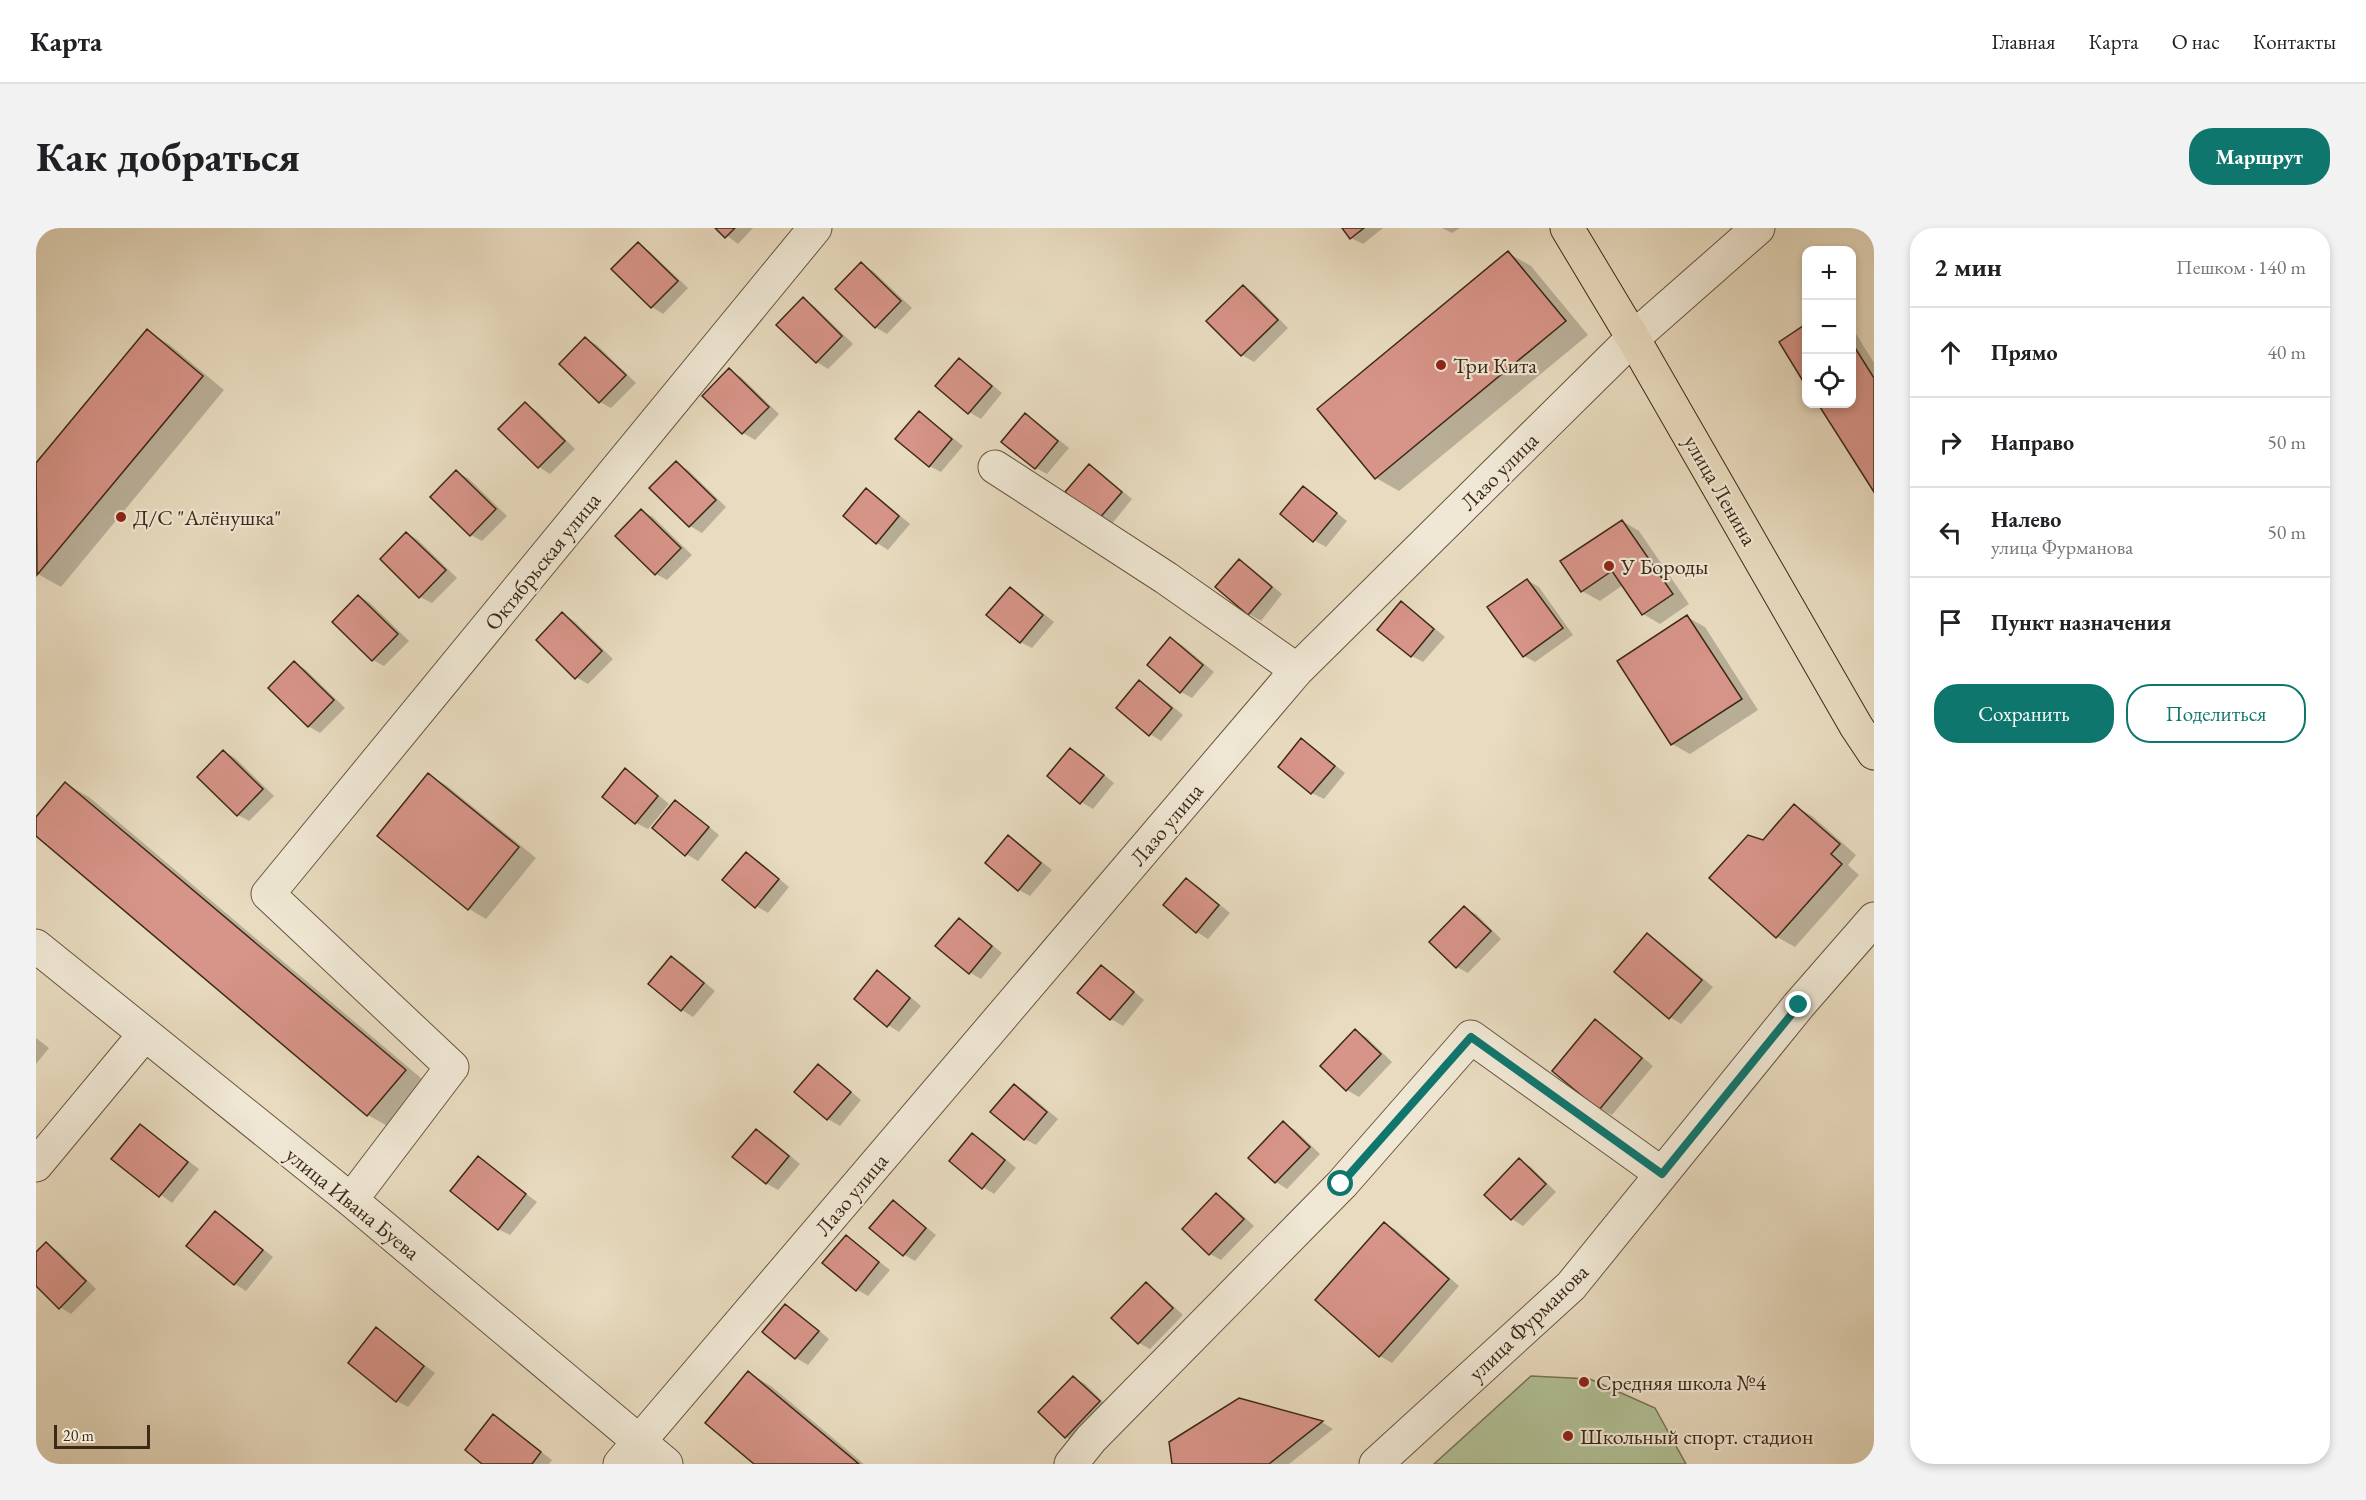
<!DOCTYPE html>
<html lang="ru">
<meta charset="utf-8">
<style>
body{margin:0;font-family:"EB Garamond",serif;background:#f2f2f2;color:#202124}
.controls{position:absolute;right:18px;top:18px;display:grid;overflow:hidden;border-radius:12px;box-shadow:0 3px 9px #0003}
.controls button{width:54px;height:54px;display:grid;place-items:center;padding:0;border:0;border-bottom:2px solid #e0e0e0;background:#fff;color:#202124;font:30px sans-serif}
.scale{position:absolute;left:18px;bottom:15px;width:96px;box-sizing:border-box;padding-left:6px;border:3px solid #3d2918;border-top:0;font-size:16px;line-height:21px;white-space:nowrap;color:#3d2918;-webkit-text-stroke:4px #f0e8d5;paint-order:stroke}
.stop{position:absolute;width:18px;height:18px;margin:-14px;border:4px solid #0f766e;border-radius:50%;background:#fff}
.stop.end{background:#0f766e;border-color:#fff;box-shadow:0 2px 6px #0008}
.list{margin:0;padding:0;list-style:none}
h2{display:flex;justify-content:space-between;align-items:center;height:78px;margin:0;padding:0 24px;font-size:26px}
h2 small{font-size:20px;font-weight:400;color:#757577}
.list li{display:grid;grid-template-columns:39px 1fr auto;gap:18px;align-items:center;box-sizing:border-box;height:90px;padding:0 24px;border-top:2px solid #e0e0e0}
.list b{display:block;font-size:22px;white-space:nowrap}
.list p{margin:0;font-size:20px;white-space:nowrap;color:#757577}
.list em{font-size:20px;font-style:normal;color:#757577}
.actions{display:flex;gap:12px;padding:18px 24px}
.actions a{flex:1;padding:14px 0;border:2px solid #0f766e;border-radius:24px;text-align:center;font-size:21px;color:#0f766e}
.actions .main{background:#0f766e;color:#fff}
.icon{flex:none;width:33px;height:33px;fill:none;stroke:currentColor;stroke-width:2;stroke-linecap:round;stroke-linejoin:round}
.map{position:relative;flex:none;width:1838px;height:1236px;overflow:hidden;border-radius:24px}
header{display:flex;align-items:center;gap:36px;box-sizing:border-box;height:84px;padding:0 30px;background:#fff;border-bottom:2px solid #e0e0e0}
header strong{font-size:28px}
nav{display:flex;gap:33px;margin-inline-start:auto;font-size:21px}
.intro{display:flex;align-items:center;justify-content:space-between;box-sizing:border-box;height:144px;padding:0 36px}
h1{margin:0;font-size:42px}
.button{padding:15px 27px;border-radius:24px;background:#0f766e;color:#fff;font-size:21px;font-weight:700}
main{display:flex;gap:36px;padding:0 36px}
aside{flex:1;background:#fff;border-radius:24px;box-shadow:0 3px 9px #0003}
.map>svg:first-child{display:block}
.green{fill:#b1c196;stroke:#777557;stroke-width:1.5}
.shadow{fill:#0003}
.building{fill:#d79488;stroke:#3d2918;stroke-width:1.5}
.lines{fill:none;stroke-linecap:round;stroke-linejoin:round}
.minor-casing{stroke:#685642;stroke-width:35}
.major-casing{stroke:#3d2918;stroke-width:35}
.minor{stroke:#f0e8d5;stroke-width:33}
.major{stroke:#e8dbbf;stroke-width:33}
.route{stroke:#0f766e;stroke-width:8}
.poi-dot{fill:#8f2418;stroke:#f0e8d5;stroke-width:2}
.labels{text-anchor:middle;stroke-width:4.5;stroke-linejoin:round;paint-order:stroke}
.poi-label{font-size:22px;fill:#3d2918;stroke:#f0e8d5;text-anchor:start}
.street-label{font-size:22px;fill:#3d2918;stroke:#f0e8d5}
</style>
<header>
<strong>Карта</strong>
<nav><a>Главная</a><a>Карта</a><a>О нас</a><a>Контакты</a></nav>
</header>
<div class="intro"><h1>Как добраться</h1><a class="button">Маршрут</a></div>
<main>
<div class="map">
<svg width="1838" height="1236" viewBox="0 0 1838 1236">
<rect width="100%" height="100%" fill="#e8dbbf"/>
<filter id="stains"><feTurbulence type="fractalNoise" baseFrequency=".00333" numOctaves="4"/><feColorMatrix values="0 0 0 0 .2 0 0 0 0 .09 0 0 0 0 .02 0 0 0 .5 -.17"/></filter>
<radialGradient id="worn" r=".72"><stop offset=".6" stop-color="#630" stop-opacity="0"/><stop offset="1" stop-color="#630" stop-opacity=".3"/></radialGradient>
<path class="green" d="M1495 1148 1554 1151 1619 1180 1650 1236H1398Z"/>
<path class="shadow" d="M681 0H717L702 16Z
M1307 0H1347L1327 16 1315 10Z
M1406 0H1424L1416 5Z
M602 16 613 23 652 60 627 86 616 79Z
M1472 25 1495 38 1552 107 1363 263 1340 250Z
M825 36 837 43 876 80 851 106 839 99Z
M1207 59 1219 66 1252 100 1218 134 1206 127 1173 93Z
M767 71 778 78 817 116 792 141 781 134Z
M1770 98V155L1745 114Z
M1816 99 1838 135V261L1783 176H1816Z
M111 103 134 117 188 162 25 359 0 345V238Z
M550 111 561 117 600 155 575 180 564 174Z
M923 132 935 139 966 165 945 191 933 184Z
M693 142 705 149 743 186 719 212 707 205 668 168Z
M489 176 501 183 539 221 514 246 503 239 464 201Z
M883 185 894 192 927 218 905 244 893 238Z
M989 187 1001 194 1033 220 1011 246 1000 240Z
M640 235 652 242 690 279 666 305 654 298 615 260Z
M1053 238 1064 244 1096 271 1075 297 1063 291Z
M420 244 432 250 471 288 446 313 435 307Z
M1268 260 1279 267 1311 293 1290 319 1278 312Z
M830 262 842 269 874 296 852 322 841 315 809 288Z
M606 283 617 289 656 327 631 352 620 346Z
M1586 293 1603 303 1653 376 1624 396 1607 386 1587 357 1564 373 1546 363Z
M371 305 382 312 421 350 396 375 384 369Z
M1203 333 1215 340 1246 366 1225 393 1213 386 1181 359Z
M1491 352 1503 359 1537 407 1499 434 1488 428Z
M974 361 986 368 1018 394 996 420 984 414Z
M323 368 334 375 373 413 348 438 337 432Z
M1365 375 1377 382 1409 409 1387 434 1376 428Z
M526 386 538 393 577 431 552 456 540 449Z
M1651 389 1669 399 1722 482 1654 526 1636 516Z
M1135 411 1146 417 1178 444 1156 470 1145 464Z
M259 435 270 442 309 480 284 505 272 498Z
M1104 454 1115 461 1147 487 1125 513 1114 506Z
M1266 512 1277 519 1309 545 1288 571 1276 565 1244 538Z
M1035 522 1046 528 1078 555 1057 581 1045 574Z
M188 523 199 530 238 568 213 593 202 587Z
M590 542 601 549 633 576 612 601 600 595 568 568Z
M392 547 410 557 500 630 450 691 433 681 343 608Z
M30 556 53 569 392 856 355 900 332 887 0 606V592Z
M640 574 651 581 683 607 662 633 650 626Z
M1759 578 1776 588 1820 627 1812 637 1823 647 1759 719 1741 709 1675 650 1727 614Z
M972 609 984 616 1016 642 994 668 983 662Z
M710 626 721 632 753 659 732 685 720 678Z
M1150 652 1162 658 1194 685 1172 711 1161 704Z
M1428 680 1440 686 1465 711 1432 745 1421 739Z
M923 692 934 699 966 725 945 751 933 744Z
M1612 707 1623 714 1677 759 1645 796 1634 789Z
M635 729 647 736 679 763 657 789 646 782 614 756Z
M1065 739 1076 745 1108 772 1087 798 1075 791 1043 765Z
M842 744 853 751 885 778 863 804 852 797Z
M1559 793 1571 800 1617 838 1576 887 1564 881 1518 843Z
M1319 803 1330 809 1356 834 1323 869 1311 862 1286 838Z
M0 810 13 820 0 836Z
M782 838 793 845 825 872 804 898 792 891 760 864Z
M978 858 990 864 1022 891 1000 917 988 911Z
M1247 895 1259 902 1284 926 1251 961 1240 954Z
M104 897 163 941 136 975 77 931Z
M720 902 732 909 764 936 742 962 730 955Z
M936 907 948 913 980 940 958 966 947 959Z
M443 930 501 974 474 1007 462 1001Z
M1483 932 1495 939 1520 964 1487 998 1476 991 1450 967Z
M1181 967 1192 974 1218 998 1185 1032 1174 1026Z
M857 974 868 981 900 1007 879 1033 867 1026Z
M179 985 190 991 237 1029 210 1063 199 1056 152 1018Z
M1348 995 1360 1002 1423 1058 1356 1135 1344 1128 1281 1071Z
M810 1009 821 1016 854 1042 832 1068 820 1061Z
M10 1016 22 1023 60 1061 35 1086 24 1079 0 1056V1027Z
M1110 1056 1121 1063 1147 1087 1114 1121 1103 1115Z
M750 1078 761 1084 793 1111 772 1137 760 1130 728 1104Z
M341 1101 399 1145 372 1179 361 1173Z
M713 1145 735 1158 828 1236H720Z
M1037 1150 1049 1156 1074 1181 1042 1215 1030 1209Z
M1203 1172 1286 1194 1297 1201 1253 1236H1137Z
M458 1188 516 1232 513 1236H449Z"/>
<path class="building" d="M679 0H699L689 10Z
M1306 0H1328L1314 11Z
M602 14 642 53 615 80 575 41Z
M1472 23 1530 93 1339 251 1281 181Z
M825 34 865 73 839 100 799 61Z
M1207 57 1242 92 1205 128 1170 93Z
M767 69 806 108 780 135 740 97Z
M1770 96V158L1743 114Z
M111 101 167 148 1 347 0 235Z
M549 109 590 147 563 175 523 136Z
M1816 115 1838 150V264L1782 176H1816Z
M923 130 956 158 932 186 899 158Z
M693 140 733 179 706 206 666 168Z
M489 174 529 213 502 240 462 201Z
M883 183 916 211 893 239 859 211Z
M989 185 1022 213 999 241 965 214Z
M640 233 680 272 653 299 613 260Z
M1053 236 1086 264 1062 292 1029 264Z
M420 242 460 281 434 308 394 269Z
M1267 258 1301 285 1277 314 1244 286Z
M830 260 863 288 840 316 807 288Z
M605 281 645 320 619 347 579 308Z
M1586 292 1637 366 1606 387 1576 343 1545 364 1524 333Z
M370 304 410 342 383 370 344 331Z
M1203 331 1236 359 1212 387 1179 359Z
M1491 351 1527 400 1487 429 1451 379Z
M974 359 1007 387 984 415 950 387Z
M322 367 362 406 336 433 296 394Z
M1365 373 1398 401 1375 429 1341 402Z
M526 384 566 423 539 451 500 412Z
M1651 387 1706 471 1635 517 1581 433Z
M1134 409 1167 437 1144 465 1111 437Z
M258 433 298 472 272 499 232 460Z
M1103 452 1136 480 1113 508 1080 480Z
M1265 510 1299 538 1275 566 1242 539Z
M1034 520 1068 547 1044 576 1011 548Z
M187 522 227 561 201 588 161 549Z
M589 540 622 568 599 596 566 569Z
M392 545 483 619 432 682 341 608Z
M29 554 370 842 331 888 0 608V589Z
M639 572 673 599 649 628 616 600Z
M1758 576 1804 616 1795 626 1806 636 1740 710 1673 650 1712 607 1727 612Z
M972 607 1005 635 982 663 949 635Z
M710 624 743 651 719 680 686 652Z
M1150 650 1183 677 1160 705 1127 677Z
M1428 678 1455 703 1420 740 1393 714Z
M923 690 956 718 933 746 899 718Z
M1611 705 1666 752 1633 791 1578 744Z
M635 728 668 755 645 783 612 756Z
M1065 737 1098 764 1074 792 1041 765Z
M841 742 874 770 851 799 818 771Z
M1559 791 1606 830 1563 882 1516 843Z
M1319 801 1345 826 1310 863 1284 838Z
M782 836 815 864 791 892 758 864Z
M978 856 1011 884 988 912 954 884Z
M1247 893 1274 919 1239 955 1212 930Z
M104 896 152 934 123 969 75 931Z
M720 901 753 928 730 956 696 929Z
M936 905 969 932 946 961 913 933Z
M442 928 490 966 462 1002 414 963Z
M1483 930 1510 956 1475 992 1448 967Z
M1180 965 1208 991 1173 1027 1146 1001Z
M857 972 890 1000 867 1028 833 1000Z
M179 983 227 1022 198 1057 150 1018Z
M1348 994 1413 1051 1343 1129 1279 1072Z
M810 1007 843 1034 820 1063 786 1035Z
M10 1014 50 1053 23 1081 0 1058V1024Z
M1110 1054 1137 1080 1102 1116 1075 1090Z
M749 1076 783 1103 759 1131 726 1104Z
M340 1099 388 1138 360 1174 312 1135Z
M712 1143 823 1236H718L669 1195Z
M1037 1148 1064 1173 1029 1210 1002 1184Z
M1203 1170 1287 1193 1233 1236H1136L1133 1214Z
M457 1186 505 1224 496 1236H446L429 1222Z"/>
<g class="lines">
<defs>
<path id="minor" d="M959 239 1130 350 1261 442
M0 718 315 972 630 1236
M0 937 109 806
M315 972 416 839 232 666 779 0
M584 1236 1261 442 1597 110 1722 0
M1035 1236 1055 1211 1306 956 1435 809 1626 946
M1340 1236 1535 1058 1763 777 1838 691"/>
<path id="major" d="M1531 0 1597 110 1820 498 1838 525"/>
</defs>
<use href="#minor" class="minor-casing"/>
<use href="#major" class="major-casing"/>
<use href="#minor" class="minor"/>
<use href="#major" class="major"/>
</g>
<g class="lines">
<path class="route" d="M1305 956 1435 809 1626 946 1763 777"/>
</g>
<g class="poi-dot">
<circle cx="1405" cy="137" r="6"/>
<circle cx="85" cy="289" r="6"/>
<circle cx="1573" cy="338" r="6"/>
<circle cx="1548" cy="1154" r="6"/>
<circle cx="1532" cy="1208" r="6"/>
</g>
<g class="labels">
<g class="poi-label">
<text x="1417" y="145">Три Кита</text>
<text x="97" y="297">Д/С "Алёнушка"</text>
<text x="1585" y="346">У Бороды</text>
<text x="1560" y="1162">Средняя школа №4</text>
<text x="1544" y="1216">Школьный спорт. стадион</text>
</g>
<g class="street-label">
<text transform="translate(1463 243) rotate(-45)" y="8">Лазо улица</text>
<text transform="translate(1685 262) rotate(60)" y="8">улица Ленина</text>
<text transform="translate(506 333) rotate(-51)" y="8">Октябрьская улица</text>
<text transform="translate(1130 596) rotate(-50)" y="8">Лазо улица</text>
<text transform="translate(815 966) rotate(-50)" y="8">Лазо улица</text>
<text transform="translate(317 975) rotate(39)" y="8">улица Ивана Буева</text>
<text transform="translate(1492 1094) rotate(-44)" y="8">улица Фурманова</text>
</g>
</g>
<rect width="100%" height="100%" filter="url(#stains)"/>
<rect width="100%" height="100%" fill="url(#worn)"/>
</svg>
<div class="controls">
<button>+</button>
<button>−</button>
<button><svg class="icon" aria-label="locate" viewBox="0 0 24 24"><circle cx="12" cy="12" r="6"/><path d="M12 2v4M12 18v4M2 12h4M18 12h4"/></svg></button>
</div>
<div class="scale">20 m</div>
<div class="stop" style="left:1305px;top:956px"></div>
<div class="stop end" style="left:1763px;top:777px"></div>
</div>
<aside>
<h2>2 мин<small>Пешком · 140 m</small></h2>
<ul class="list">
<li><svg class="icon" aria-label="ahead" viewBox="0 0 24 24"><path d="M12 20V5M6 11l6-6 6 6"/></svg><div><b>Прямо</b></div><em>40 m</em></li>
<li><svg class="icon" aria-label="right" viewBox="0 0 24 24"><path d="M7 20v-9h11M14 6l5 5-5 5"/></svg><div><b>Направо</b></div><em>50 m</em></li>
<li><svg class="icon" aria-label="left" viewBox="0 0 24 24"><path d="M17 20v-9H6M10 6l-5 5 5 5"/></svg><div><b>Налево</b><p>улица Фурманова</p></div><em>50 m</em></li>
<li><svg class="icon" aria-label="arrive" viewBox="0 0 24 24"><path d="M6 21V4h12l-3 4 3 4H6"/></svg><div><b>Пункт назначения</b></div></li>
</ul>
<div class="actions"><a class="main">Сохранить</a><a>Поделиться</a></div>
</aside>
</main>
